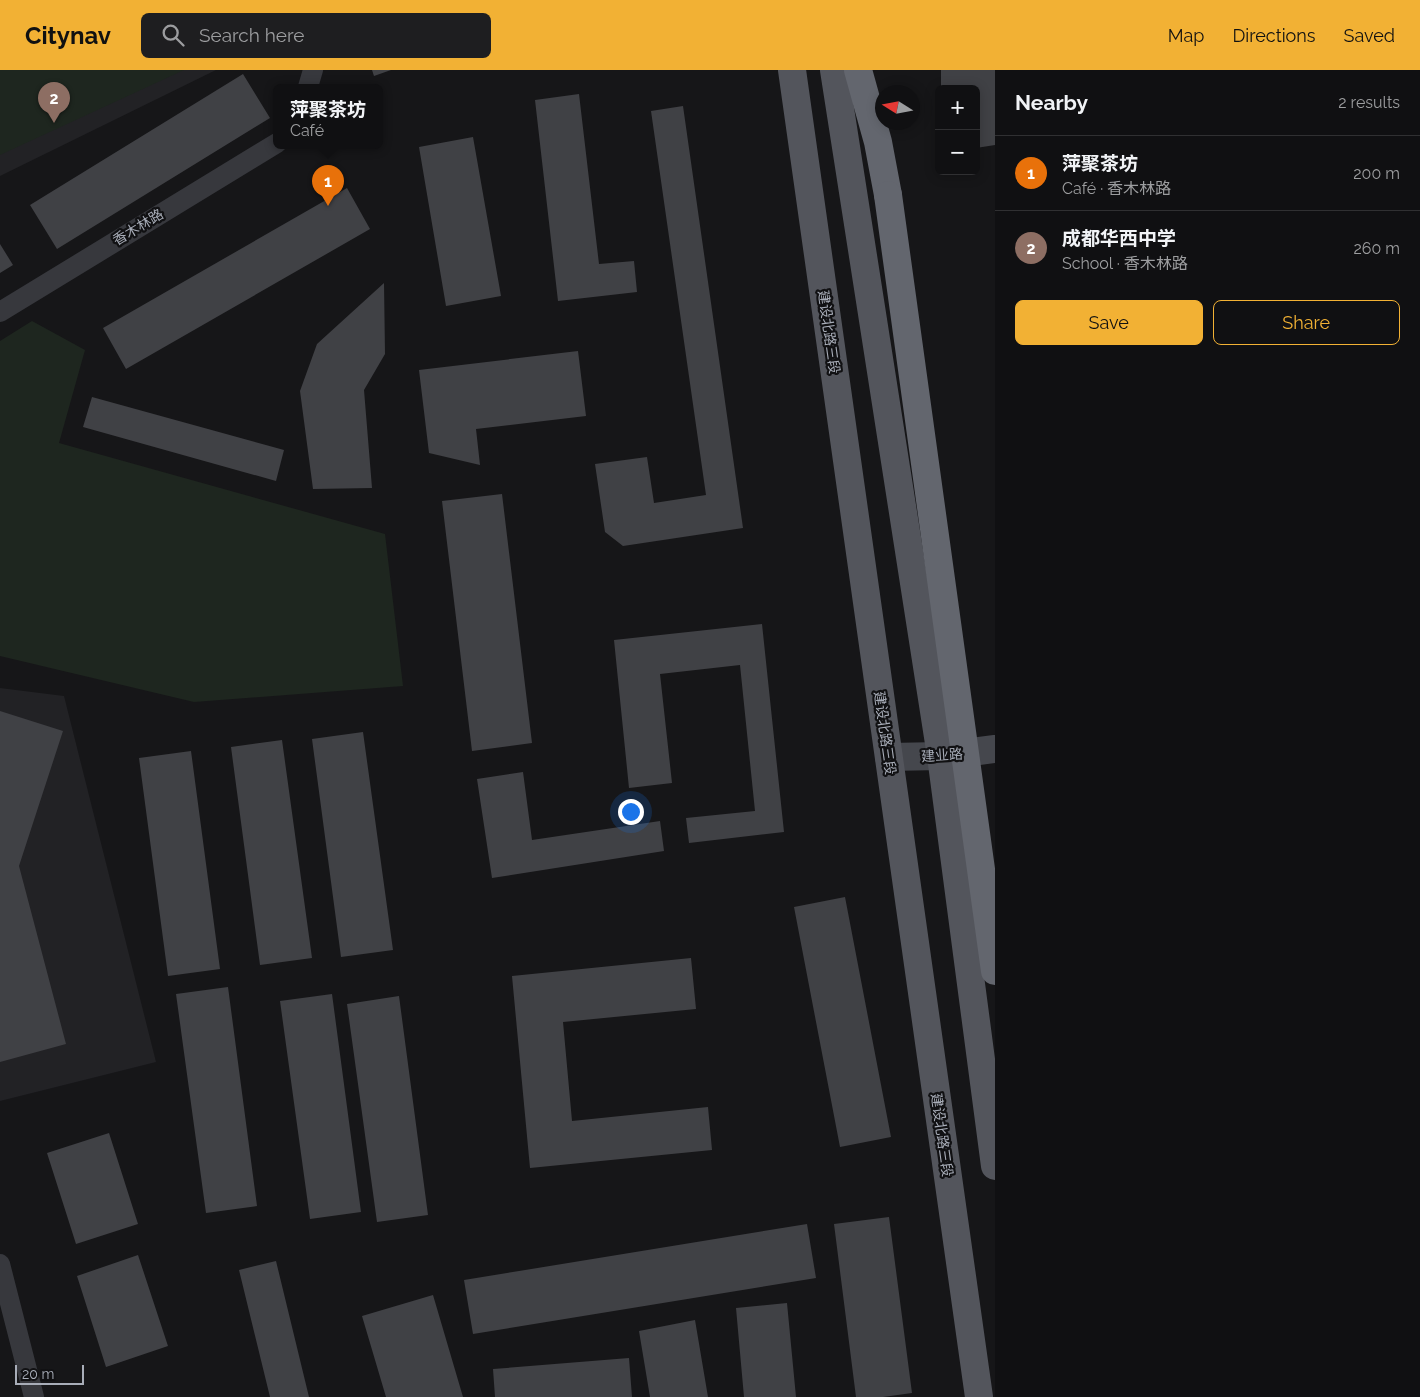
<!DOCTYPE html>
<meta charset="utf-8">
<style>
body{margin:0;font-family:Raleway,"Noto Sans SC",sans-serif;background:#1e1e20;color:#f1f3f6}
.controls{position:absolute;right:15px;top:15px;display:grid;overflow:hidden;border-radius:8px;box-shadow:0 2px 12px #0003}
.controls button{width:45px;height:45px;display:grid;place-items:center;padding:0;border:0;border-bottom:1px solid #303032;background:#101012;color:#f1f3f6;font:25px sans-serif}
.compass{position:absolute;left:875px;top:15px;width:45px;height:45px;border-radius:50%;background:#101012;box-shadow:0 2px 12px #0003;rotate:281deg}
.scale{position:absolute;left:15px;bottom:12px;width:69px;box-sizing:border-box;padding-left:5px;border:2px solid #a8adb8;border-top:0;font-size:14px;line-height:18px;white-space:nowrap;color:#a8adb8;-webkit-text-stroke:4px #111113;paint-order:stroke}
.you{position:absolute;left:630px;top:741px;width:18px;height:18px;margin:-12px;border:4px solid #fff;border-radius:50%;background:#1a73e8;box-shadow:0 0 0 8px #1a73e833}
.badge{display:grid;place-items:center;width:32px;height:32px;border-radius:50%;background:#f2b134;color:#fff;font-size:16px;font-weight:700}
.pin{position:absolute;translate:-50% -41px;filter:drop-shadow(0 1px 2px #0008)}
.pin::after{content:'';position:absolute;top:26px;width:18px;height:15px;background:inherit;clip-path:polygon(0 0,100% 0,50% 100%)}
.popup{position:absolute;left:273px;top:14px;width:110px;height:65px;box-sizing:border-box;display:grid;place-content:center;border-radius:8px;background:#101012;filter:drop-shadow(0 1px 4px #0005);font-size:16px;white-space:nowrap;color:#9c9d9f}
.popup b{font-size:19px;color:#f1f3f6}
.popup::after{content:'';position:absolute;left:50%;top:100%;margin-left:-10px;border:10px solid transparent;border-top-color:#101012}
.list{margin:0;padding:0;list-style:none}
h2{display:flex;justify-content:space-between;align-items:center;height:65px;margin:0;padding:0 20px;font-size:21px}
h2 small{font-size:16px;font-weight:400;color:#9c9d9f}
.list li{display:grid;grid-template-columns:32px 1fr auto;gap:15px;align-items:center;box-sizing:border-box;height:75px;padding:0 20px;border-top:1px solid #303032}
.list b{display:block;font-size:19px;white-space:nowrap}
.list p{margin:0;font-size:16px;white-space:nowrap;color:#9c9d9f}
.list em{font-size:16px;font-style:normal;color:#9c9d9f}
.actions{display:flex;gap:10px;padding:15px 20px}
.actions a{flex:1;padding:11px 0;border:1px solid #f2b134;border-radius:8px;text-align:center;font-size:18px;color:#f2b134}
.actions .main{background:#f2b134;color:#111}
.icon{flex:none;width:28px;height:28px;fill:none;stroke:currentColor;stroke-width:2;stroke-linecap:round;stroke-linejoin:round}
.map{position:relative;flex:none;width:995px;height:1327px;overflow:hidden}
header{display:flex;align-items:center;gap:30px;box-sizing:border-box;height:70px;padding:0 25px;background:#f2b134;color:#111}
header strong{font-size:24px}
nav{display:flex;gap:28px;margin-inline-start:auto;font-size:18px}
.search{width:350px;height:45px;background:#1e1e20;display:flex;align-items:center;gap:12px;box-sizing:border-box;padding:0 18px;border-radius:8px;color:#9c9d9f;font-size:19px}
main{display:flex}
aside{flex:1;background:#101012}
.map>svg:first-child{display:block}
.built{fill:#222225}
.green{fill:#1e261f}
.building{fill:#404145}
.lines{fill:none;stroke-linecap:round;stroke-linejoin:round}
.street{stroke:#37383d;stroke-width:20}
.secondary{stroke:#45474d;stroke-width:28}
.primary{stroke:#53555c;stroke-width:28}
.highway{stroke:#63666e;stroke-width:28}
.highway-bridge{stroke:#63666e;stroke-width:28}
.labels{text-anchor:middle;stroke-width:4.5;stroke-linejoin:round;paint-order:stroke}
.street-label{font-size:14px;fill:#a8adb8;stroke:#111113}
</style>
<header>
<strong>Citynav</strong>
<div class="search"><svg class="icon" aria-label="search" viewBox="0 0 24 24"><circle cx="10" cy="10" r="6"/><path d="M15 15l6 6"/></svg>Search here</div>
<nav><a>Map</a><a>Directions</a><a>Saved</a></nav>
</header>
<main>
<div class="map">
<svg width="995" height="1327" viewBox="0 0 995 1327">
<rect width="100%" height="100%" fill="#161618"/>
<path class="built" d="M0 0H216L0 106Z
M0 618 64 626 156 992 0 1031Z"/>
<path class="green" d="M0 0H184L0 85Z
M32 251 85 280 59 373 385 464 403 616 194 632 0 586V271Z"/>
<path class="building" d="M372 0H391L374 6Z
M941 0H995V75L976 78V19H941Z
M243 4 270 48 57 179 30 135Z
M579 24 599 194 634 191 637 222 558 231 535 30Z
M683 36 743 458 623 476 605 462 595 394 647 387 654 433 706 425 651 41Z
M473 67 501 226 446 236 419 77Z
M347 118 370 159 126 299 103 258Z
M0 174 13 195 0 203Z
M384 213 385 284 364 320 372 418 313 419 300 321 317 274Z
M578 281 586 346 476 359 480 395 429 383 419 300Z
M92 327 284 380 276 411 83 357Z
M502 424 532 673 472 681 442 431Z
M762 554 784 762 689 773 686 748 755 741 740 595 660 604 672 713 629 718 614 570Z
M0 641 63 661 19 796 66 974 0 992Z
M363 662 393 880 341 887 312 669Z
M282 670 312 888 260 895 231 677Z
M191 681 220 899 168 906 139 688Z
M523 702 532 770 660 751 664 781 492 808 477 709Z
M845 827 891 1067 840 1077 794 837Z
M691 888 696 939 563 952 572 1051 708 1037 712 1080 530 1098 512 906Z
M228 917 257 1136 206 1143 176 924Z
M332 924 361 1142 310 1149 280 931Z
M399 926 428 1145 377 1152 347 934Z
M109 1063 138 1154 76 1174 47 1083Z
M889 1147 912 1323 883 1327H856L834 1154Z
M807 1154 816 1208 473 1264 464 1210Z
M138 1185 168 1276 106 1297 77 1206Z
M276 1191 309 1327H270L239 1200Z
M433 1225 463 1327H386L362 1246Z
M787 1233 796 1327H744L736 1238Z
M695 1250 708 1327H650L639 1261Z
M629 1288 632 1327H495L493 1299Z"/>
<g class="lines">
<path class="street" d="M308 17 313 0
M0 242 277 73
M0 1194 34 1327"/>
<path class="secondary" d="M889 687 941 686 995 679"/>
<path class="primary" d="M792 0 979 1327
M834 0 941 686 995 1096"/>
<path class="highway" d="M858 0 878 72 888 125"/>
<path class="highway-bridge" d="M888 125 995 901"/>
</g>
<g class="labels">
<g class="street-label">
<text transform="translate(138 157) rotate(-31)" y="5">香木林路</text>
<text transform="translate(829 262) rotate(82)" y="5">建设北路三段</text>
<text transform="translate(885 663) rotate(82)" y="5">建设北路三段</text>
<text transform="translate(942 685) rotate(-4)" y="5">建业路</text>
<text transform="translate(942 1065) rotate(82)" y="5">建设北路三段</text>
</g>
</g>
</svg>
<div class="controls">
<button>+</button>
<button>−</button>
</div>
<svg class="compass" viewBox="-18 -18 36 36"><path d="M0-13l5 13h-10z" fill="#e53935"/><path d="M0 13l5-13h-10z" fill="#9c9d9f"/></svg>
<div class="scale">20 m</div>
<div class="you"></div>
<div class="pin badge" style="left:328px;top:136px;background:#e8710a">1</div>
<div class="popup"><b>萍聚茶坊</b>Café</div>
<div class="pin badge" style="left:54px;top:53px;background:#8d6e63">2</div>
</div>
<aside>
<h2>Nearby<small>2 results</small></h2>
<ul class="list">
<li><span class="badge" style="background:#e8710a">1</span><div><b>萍聚茶坊</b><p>Café · 香木林路</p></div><em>200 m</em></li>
<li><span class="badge" style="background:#8d6e63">2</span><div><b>成都华西中学</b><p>School · 香木林路</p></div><em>260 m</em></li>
</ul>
<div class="actions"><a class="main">Save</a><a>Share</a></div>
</aside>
</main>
